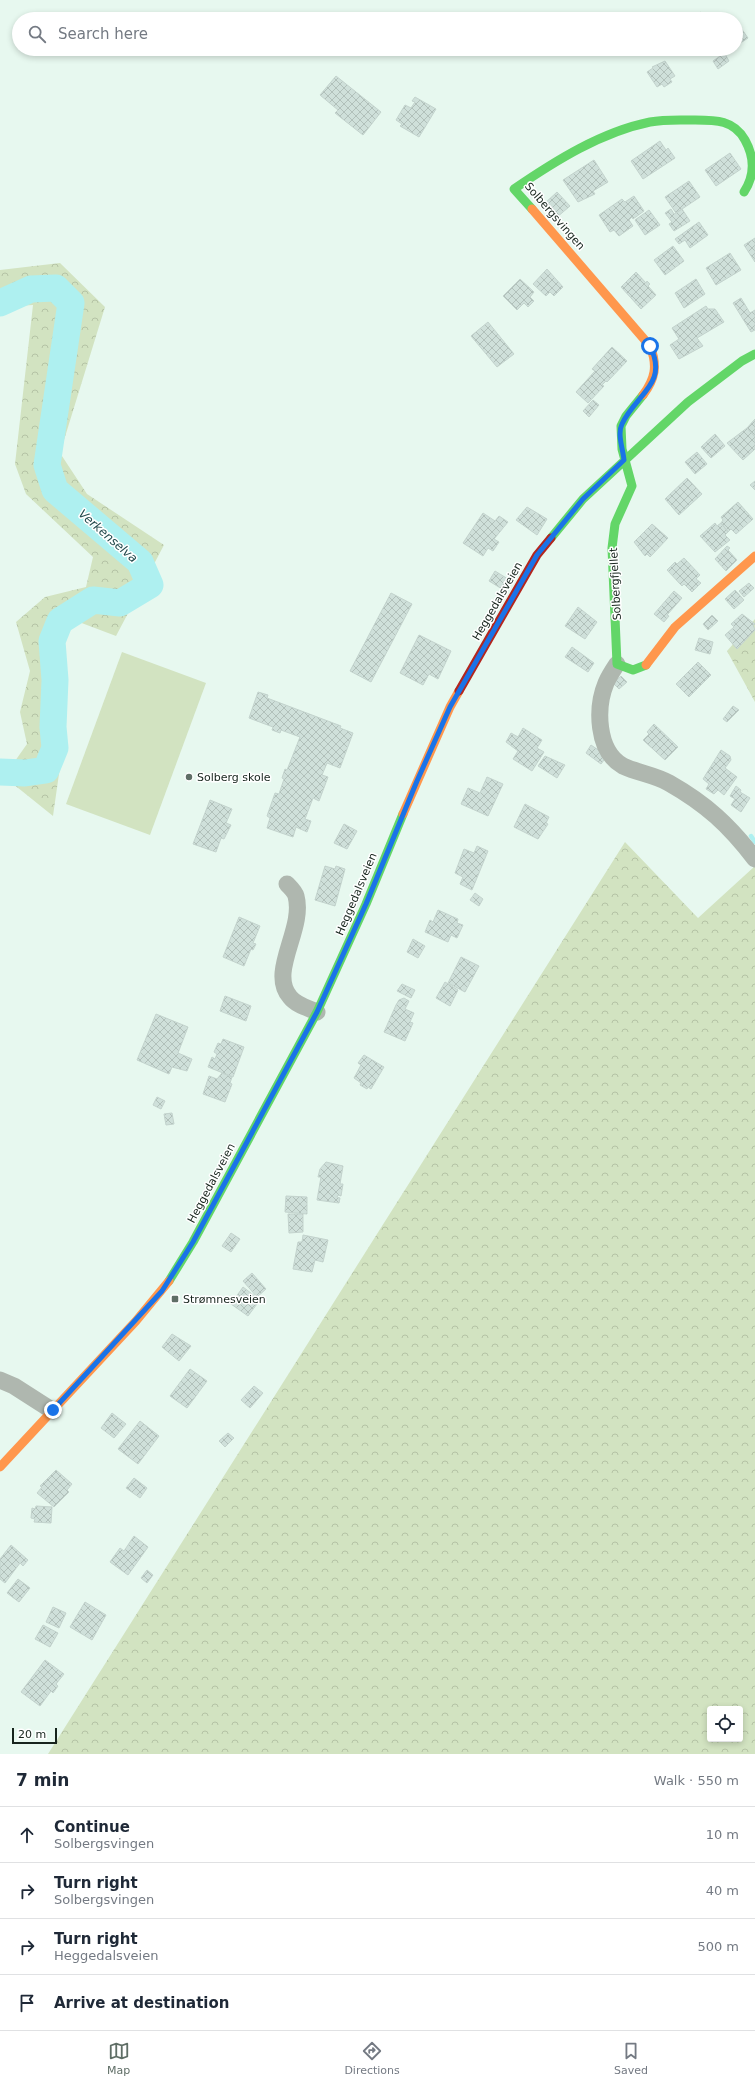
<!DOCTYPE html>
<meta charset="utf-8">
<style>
body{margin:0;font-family:"DejaVu Sans",sans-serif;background:#f6f6f7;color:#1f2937}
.controls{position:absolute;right:12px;bottom:12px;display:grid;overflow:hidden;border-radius:4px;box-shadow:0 2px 6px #0003}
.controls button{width:36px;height:36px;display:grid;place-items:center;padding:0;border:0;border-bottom:1px solid #e0e1e3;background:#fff;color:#1f2937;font:20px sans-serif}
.scale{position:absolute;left:12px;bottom:10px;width:45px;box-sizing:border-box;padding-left:4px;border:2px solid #16241c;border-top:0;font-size:11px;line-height:14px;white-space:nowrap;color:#16241c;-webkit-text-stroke:3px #fff;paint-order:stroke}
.stop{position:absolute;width:12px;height:12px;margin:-9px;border:3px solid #1a73e8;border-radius:50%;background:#fff}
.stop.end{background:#1a73e8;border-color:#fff;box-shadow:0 1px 4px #0008}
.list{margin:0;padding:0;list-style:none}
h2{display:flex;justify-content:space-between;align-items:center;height:52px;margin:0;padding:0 16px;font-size:17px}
h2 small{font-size:13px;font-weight:400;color:#747a83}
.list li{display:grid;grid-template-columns:26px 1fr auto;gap:12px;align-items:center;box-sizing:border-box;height:56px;padding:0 16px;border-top:1px solid #e0e1e3}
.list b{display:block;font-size:15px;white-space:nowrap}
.list p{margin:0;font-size:13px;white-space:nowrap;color:#747a83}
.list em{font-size:13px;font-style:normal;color:#747a83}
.icon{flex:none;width:22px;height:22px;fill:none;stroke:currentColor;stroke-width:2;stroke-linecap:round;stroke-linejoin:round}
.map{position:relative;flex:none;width:755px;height:1754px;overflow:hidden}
.search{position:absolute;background:#fff;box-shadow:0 2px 6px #0003;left:12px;right:12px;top:12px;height:44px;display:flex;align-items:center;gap:10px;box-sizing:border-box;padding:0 14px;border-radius:22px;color:#747a83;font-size:15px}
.sheet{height:276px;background:#fff}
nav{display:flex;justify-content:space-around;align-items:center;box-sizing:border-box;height:56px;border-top:1px solid #e0e1e3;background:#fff;font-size:11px;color:#747a83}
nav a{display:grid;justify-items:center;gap:2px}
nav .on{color:#5f6e66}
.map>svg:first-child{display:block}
.forest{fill:url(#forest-crowns);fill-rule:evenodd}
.park{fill:#d2e3c1}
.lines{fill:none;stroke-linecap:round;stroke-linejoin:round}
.stream{stroke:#aef0f0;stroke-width:4.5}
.river{stroke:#aef0f0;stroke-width:27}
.building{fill:url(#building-cross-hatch);stroke:#c3d3cd}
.street{stroke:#afb7af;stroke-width:17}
.fast{stroke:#63d668;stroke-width:9}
.slow{stroke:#ff974d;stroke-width:9}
.jam{stroke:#b3261e;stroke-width:9}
.route{stroke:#1a73e8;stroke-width:5}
.poi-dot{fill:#5f6e66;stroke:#fff;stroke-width:1.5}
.labels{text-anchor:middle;stroke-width:3;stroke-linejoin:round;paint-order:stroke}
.street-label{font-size:11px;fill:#16241c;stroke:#fff}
.poi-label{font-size:11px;fill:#16241c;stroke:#fff;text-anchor:start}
.water-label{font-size:12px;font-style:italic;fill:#224a4d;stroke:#fff}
</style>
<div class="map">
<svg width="755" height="1754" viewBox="0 0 755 1754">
<defs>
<pattern id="forest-crowns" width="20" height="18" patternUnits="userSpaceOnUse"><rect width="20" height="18" fill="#d2e3c1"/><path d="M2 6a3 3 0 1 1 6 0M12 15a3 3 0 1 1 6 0" fill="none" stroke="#b4c3a5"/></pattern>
<pattern id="building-cross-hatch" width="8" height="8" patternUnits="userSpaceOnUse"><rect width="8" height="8" fill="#cfe0da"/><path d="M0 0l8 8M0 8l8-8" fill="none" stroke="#b1c0ba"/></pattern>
</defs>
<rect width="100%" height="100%" fill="#e7f8ef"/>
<path class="forest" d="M60 263 105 307 60 453 87 494 164 545 116 636 71 619 48 643 57 676 64 739 53 816 7 779 0 780V760L15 761 27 744 20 712 30 671 16 622 45 597 86 587 93 557 26 494 15 464 33 305 0 307V270Z
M755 619V702L727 651Z
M625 842 698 918 755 866V1754H48ZM710 1709H740V1739H710Z"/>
<path class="park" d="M122 652 206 683 150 835 66 804Z"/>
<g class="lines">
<path class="stream" d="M751 836 755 842"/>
<path class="river" d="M0 303 31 289 56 288 71 303 47 465 55 490 140 562 150 585 120 603 93 600 60 621 52 641 55 680 53 727 55 748 46 770 25 773 0 772"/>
</g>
<path class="building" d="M701 12 706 19H691Z
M736 21 748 38 736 46Z
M664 49H673L667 53Z
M714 49H732L725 54 729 61 718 69 713 61 723 54 719 49 716 51Z
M665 61 675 76 670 79 672 82 664 87 662 84 657 87 647 72 653 68 652 67Z
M336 76 381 112 363 135 335 113 338 110 320 95Z
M415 97 436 109 419 137 400 126 402 124 396 120 405 105 411 108 415 102 412 101Z
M660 141 666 150 668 148 675 158 643 179 631 161Z
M730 153 741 169 716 186 705 170Z
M594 160 608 182 593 191 595 194 578 202 563 180Z
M689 181 700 197 676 213 665 197Z
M557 192 570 206 556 218 544 204Z
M634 196 644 211 633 219 632 217 629 220 633 226 619 236 614 230 610 232 599 215 622 199 625 202Z
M671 209 674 214 682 209 690 221 674 231 669 224 672 222 665 213Z
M649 210 660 225 645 235 635 220Z
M699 222 708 235 690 248 685 240 679 244 675 239Z
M755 238V262L744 245Z
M673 246 684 261 665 275 654 260Z
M730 253 741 270 716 285 706 268Z
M547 269 563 287 554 296 550 292 546 296 533 284Z
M636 272 646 283 647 281 650 284 648 286 656 295 641 309 621 287Z
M520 279 534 292 530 297 534 301 528 307 524 303 517 310 503 296Z
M696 279 705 294 684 308 675 293Z
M741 298 750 313 755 310V330L751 332 733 303Z
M706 306 708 309H715L724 322 697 338 703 346 679 359 670 345 679 339 672 328Z
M488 322 514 354 497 367 471 336Z
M612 347 627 361 607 382 606 381 602 385 604 386 588 403 576 392 595 371 592 369Z
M593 400 599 405 589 417 583 411Z
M755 419V437L747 428Z
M747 428 755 437V449L743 460 727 443Z
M715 434 725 446 711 458 701 447Z
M697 452 707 464 695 474 685 462Z
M687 478 702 494 679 515 665 499Z
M755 481V490L750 485Z
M738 502 753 519 736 534 731 529 728 532 721 523 723 520 721 517Z
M527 507 547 519 537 535 516 520Z
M483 513 495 521 499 516 508 522 494 539 499 542 493 551 488 548 483 556 463 543Z
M715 523 717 526 721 523 728 532 725 535 730 540 715 552 700 536Z
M652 524 668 538 650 557 647 554 645 556 634 542Z
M727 546 730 548 728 550 737 560 726 571 715 559Z
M684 558 700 575 696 579 701 583 692 592 684 584 682 586 667 570 675 562 677 564Z
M495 571 508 579 502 589 489 581Z
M749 583 754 588 744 597 739 591Z
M735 590 744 600 734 609 725 599Z
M674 591 682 598 667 615 669 616 664 622 654 614Z
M391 593 412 604 371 682 350 671Z
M578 607 597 622 585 639 565 626Z
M742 614 755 624 753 625 755 630 737 649 725 635 734 627 731 624Z
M712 615 718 621 708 630 703 624Z
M419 635 451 651 438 679 429 674 423 685 400 673Z
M699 638 713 642 710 654 695 650Z
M572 647 594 663 588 672 565 657Z
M698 662 711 675 689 697 676 684Z
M621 676 627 682 619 689 613 683Z
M258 692 268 695 267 698 341 726 340 728 353 733 340 768 327 763 322 775 328 777 319 801 313 798 305 819 311 821 307 832 296 827 293 837 267 828 270 818 267 816 275 793 279 794 284 779 282 778 285 769 287 770 300 737 281 730 280 733 272 730 273 727 249 718Z
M733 706 739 710 727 722 723 719Z
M654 724 678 747 665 760 643 740 649 734 647 732Z
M523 728 542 740 537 748 544 752 532 771 513 759 518 751 506 742 511 733 518 737Z
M591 745 607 756 601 764 586 753Z
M721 750 730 756 731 760 725 768 737 777 724 795 718 790 714 794 706 789 709 784 703 779Z
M545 756 565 765 557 778 538 766Z
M487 777 503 784 488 816 461 804 468 788 480 793Z
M736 786 741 790 740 792 750 798 741 812 731 805 735 799 730 796Z
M210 800 232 809 226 823 231 825 224 839 221 838 216 852 193 844Z
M525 804 549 817 546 823 548 824 538 839 514 827Z
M344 824 357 831 347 849 334 843Z
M477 846 488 851 472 890 460 884 463 877 455 873 464 849 474 853Z
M325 866 335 869 336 866 345 869 335 906 315 900Z
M475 893 483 899 479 906 470 900Z
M438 910 458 919 457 923 463 925 457 938 451 935 448 942 425 932 430 920 433 922Z
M239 917 260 926 253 943 256 944 253 950 251 949 244 966 223 957Z
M413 939 425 946 418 958 407 952Z
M461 957 479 966 465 992 448 983Z
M445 982 458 990 450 1006 436 998Z
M402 984 415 990 411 998 397 991Z
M225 996 251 1006 246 1021 220 1011Z
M404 998 409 1001 405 1009 414 1013 410 1022 413 1023 405 1041 384 1032 396 1005 399 1000Z
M156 1014 188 1027 178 1053 192 1059 187 1071 172 1067 169 1074 137 1060Z
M223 1039 244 1047 233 1077 208 1067 212 1057 215 1059 217 1054 214 1052 218 1043 221 1044Z
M364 1055 384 1067 371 1089 368 1087 367 1089 360 1085 361 1083 354 1078 361 1065 358 1063Z
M222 1073 232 1077 230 1083 232 1084 225 1102 203 1094 209 1076 217 1079Z
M157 1097 165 1101 161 1109 153 1105Z
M172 1113 174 1124 166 1125 164 1114Z
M326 1162 343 1166 340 1184H343L341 1196 338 1195 337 1197 340 1198 339 1203 317 1200 321 1177H318L320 1169Z
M286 1196 307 1197V1214L285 1212Z
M288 1214H303V1232L289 1233Z
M231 1233 240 1239 231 1252 222 1246Z
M303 1235 328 1240 323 1262 315 1260 312 1272 293 1269 298 1242H302Z
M252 1273 266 1289 257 1297 243 1281Z
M243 1287 260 1300 248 1316 231 1304Z
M172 1334 191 1346 179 1361 162 1347Z
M190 1369 207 1381 187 1408 170 1396Z
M254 1386 263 1393 250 1408 241 1400Z
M112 1413 126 1424 114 1438 101 1428Z
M140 1421 159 1436 138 1464 118 1449Z
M228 1433 234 1438 225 1447 219 1441Z
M56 1470 72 1484 67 1490 69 1492 54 1507 37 1493 42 1487 40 1486Z
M134 1478 147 1488 140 1498 126 1488Z
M36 1506 52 1507 51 1523 34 1522 35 1519 31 1518 32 1508 35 1509Z
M134 1536 148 1547 128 1575 110 1562 120 1548 124 1551Z
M11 1545 28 1560 23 1566 20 1563 5 1583 0 1579V1559Z
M147 1570 153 1575 147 1583 141 1578Z
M18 1579 30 1588 19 1602 7 1593Z
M85 1602 106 1615 92 1640 70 1627Z
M53 1607 66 1613 59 1628 46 1622Z
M43 1625 58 1633 50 1647 35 1639Z
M45 1660 64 1674 56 1684 58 1686 53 1693 51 1691 40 1706 21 1692Z"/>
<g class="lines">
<path class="street" d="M617 664C613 670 609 676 606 683 596 707 596 751 623 766 638 773 655 775 669 783 706 804 729 825 755 859
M287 884C290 887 295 892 296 896 305 929 268 972 290 997 296 1005 308 1008 317 1012
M0 1380 14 1386 53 1411"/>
<path class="fast" d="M532 209 514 189C555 161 601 132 650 122 665 119 680 120 695 120 716 120 734 120 745 140 755 158 755 175 744 192
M643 395 626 416 621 426 622 449 632 486 615 524 612 548 617 664 633 670 646 665
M551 538 583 499 688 402 742 361 755 354
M169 1281 193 1242 317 1012 366 904 403 814"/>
<path class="slow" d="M532 209 650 346C658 366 655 379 643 395
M646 665 675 627 755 556
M403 814 450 707 459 691
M0 1467 136 1321 169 1281"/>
<path class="jam" d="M459 691 537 555 551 538"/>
</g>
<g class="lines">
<path class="route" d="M53 1410 162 1291 193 1242 317 1012 366 904 417 781 450 707 537 555 583 499 624 460C623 449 617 434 622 424 636 394 669 384 650 346"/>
</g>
<g class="poi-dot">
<circle cx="189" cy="777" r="4"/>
<rect x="171" y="1295" width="8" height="8" rx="2"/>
</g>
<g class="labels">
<g class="street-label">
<text transform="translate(555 216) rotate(49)" y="4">Solbergsvingen</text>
<text transform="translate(615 584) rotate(-93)" y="4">Solbergfjellet</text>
<text transform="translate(497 601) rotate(-60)" y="4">Heggedalsveien</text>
<text transform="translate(356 894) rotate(-67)" y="4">Heggedalsveien</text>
<text transform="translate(211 1183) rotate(-62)" y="4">Heggedalsveien</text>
</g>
<g class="poi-label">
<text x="197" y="781">Solberg skole</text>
<text x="183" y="1303">Strømnesveien</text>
</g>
<g class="water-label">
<text transform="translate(108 536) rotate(41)" y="4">Verkenselva</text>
</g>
</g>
</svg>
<div class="controls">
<button><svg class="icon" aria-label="locate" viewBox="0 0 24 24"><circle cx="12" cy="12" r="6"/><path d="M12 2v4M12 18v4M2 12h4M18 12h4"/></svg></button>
</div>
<div class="scale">20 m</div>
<div class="stop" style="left:650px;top:346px"></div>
<div class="stop end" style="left:53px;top:1410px"></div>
<div class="search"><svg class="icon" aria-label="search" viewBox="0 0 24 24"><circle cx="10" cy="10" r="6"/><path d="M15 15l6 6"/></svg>Search here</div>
</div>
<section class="sheet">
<h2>7 min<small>Walk · 550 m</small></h2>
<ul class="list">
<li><svg class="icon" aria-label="ahead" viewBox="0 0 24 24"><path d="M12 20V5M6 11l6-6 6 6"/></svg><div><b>Continue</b><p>Solbergsvingen</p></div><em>10 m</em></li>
<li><svg class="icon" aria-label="right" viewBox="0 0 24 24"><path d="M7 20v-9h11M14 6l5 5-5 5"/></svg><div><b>Turn right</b><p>Solbergsvingen</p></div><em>40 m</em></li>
<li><svg class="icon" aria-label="right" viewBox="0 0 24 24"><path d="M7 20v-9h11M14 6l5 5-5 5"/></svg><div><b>Turn right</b><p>Heggedalsveien</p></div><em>500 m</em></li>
<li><svg class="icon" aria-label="arrive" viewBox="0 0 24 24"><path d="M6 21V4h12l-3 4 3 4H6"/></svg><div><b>Arrive at destination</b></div></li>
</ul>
</section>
<nav>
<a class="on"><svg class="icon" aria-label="map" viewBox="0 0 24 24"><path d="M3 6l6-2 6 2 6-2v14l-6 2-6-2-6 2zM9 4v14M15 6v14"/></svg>Map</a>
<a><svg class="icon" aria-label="directions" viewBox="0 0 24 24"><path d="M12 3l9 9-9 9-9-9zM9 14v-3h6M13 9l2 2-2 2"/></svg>Directions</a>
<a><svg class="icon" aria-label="saved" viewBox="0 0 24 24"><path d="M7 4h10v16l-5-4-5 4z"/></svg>Saved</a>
</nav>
